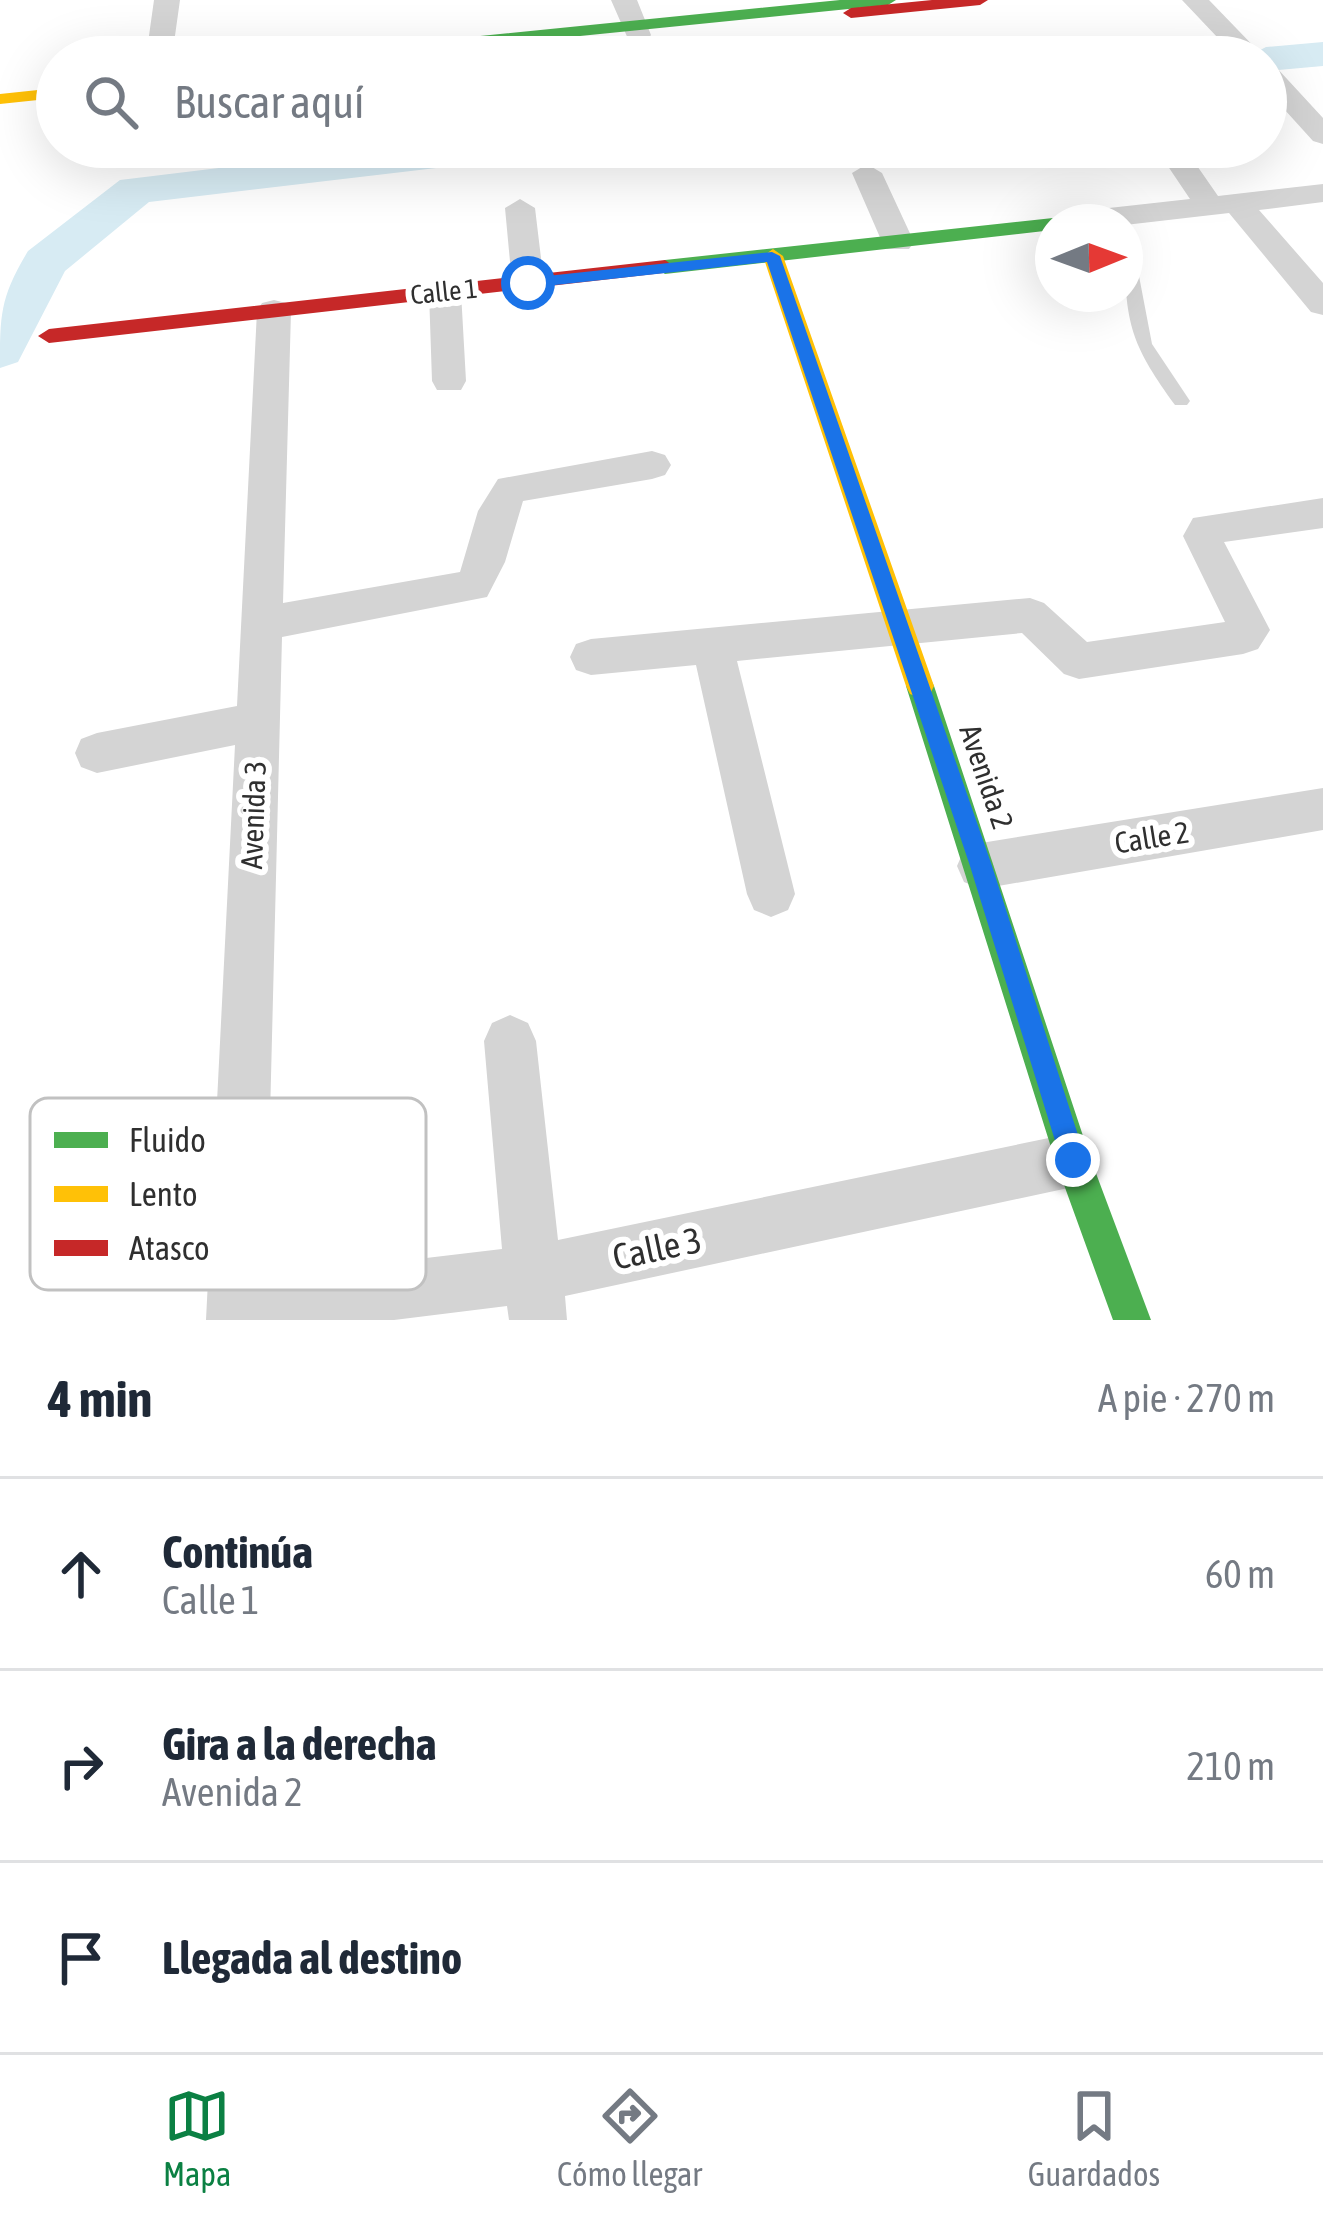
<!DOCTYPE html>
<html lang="es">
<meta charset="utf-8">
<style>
body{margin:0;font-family:"Asap Condensed",sans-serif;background:#f2f2f3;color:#1f2937}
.compass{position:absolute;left:1035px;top:204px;width:108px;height:108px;border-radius:50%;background:#fff;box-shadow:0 12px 48px #0002;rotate:89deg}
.stop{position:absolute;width:36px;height:36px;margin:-27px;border:9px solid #1a73e8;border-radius:50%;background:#fff}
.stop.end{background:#1a73e8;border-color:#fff;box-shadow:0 3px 12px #0008}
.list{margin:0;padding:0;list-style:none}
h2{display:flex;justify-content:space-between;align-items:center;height:156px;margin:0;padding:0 48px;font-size:51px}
h2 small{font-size:39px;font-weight:400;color:#747a83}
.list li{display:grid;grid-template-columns:78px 1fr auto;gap:36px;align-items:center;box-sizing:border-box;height:192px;padding:0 48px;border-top:3px solid #e0e1e3}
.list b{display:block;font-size:45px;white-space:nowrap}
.list p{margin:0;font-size:39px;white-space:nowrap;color:#747a83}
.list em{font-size:39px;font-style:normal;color:#747a83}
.icon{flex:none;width:66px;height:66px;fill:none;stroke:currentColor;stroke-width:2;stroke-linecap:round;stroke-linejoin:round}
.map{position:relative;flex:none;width:1323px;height:1320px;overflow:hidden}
.search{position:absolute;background:#fff;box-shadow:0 12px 48px #0002;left:36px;right:36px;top:36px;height:132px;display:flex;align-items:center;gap:30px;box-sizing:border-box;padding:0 42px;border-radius:66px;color:#747a83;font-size:45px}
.sheet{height:732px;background:#fff}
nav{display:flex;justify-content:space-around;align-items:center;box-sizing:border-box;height:168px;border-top:3px solid #e0e1e3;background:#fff;font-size:33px;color:#747a83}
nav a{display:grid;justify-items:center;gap:6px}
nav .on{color:#0b8043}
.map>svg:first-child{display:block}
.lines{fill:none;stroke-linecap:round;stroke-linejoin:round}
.river{fill:#d7ebf3;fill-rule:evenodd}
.lane{fill:#d4d4d4;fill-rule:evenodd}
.street{fill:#d4d4d4;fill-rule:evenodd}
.fast{fill:#4caf50;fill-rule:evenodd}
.slow{fill:#ffc107;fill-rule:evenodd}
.jam{fill:#c62828;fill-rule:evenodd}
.route{fill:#1a73e8}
.labels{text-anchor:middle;stroke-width:12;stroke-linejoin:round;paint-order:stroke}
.far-street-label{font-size:27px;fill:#2f2f2f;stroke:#fff}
.street-label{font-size:30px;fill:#2f2f2f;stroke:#fff}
.near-street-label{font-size:36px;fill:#2f2f2f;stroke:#fff}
.key{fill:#fff;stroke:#c1c1c1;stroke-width:3}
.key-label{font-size:33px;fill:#2f2f2f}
</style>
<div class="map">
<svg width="1323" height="1320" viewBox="0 0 1323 1320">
<rect width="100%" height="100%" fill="#fff"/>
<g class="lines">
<path class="river" d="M1323 42V66L1266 71V57H1247L1266 47Z
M391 147H526L519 156 504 160 149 202 65 271 18 362 0 368C0 314 0 298 28 251L120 180Z"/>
<path class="lane" d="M1125 256 1131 257 1139 276 1152 344 1190 401 1187 405H1175C1134 348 1125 327 1125 256Z"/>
<path class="street" d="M154 0H180L172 57H146Z
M611 0H637L651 35 647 41H629Z
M1182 0H1209L1264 57H1236Z
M1266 65 1276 67 1323 118V144L1313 141 1266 89Z
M1155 147H1184L1218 196 1323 184V202L1259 210 1323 283V315L1311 312 1229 213 1125 225 1058 222 1073 212 1190 199Z
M867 164 882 173 914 242 909 249H887L882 242 852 173Z
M520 199 535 208 544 283 539 290H517L512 283 505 208Z
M445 281 457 284 461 292 466 381 461 390H437L432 381 429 292 433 284Z
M274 300 286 303 291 311 283 603 460 572 478 511 498 479 652 451 665 455 671 465 665 475 652 479 523 501 505 562 487 597 282 637 266 1277 502 1249 484 1041 492 1023 510 1015 528 1023 536 1041 558 1240 1073 1133 1092 1141 1100 1160 1092 1179 1073 1187 565 1296 567 1320H509L507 1306 394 1320H206L235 745 97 773 81 767 75 753 81 739 97 733 237 706 257 311 262 303Z
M1323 498V528L1224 542 1270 630 1258 649 1243 654 1079 679 1064 674 1022 633 737 661 795 894 788 910 771 917 754 910 747 894 696 665 591 675 576 670 570 657 576 644 591 639 1030 598 1044 603 1087 642 1225 622 1183 536 1193 518Z
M1323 788V830L981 889 964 882 957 866 964 850 981 843Z"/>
<path class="fast" d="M840 0H896L888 5 372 57H312L321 52Z
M1053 218 1062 222H1053V230L665 274 655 267 665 260Z
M920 674 930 678 934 686 1091 1160 1151 1320H1113L1055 1160 906 686 910 678Z"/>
<path class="slow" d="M57 88V98L0 104V94Z
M773 249 783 256 934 686 930 694 920 698 910 694 906 686 763 256Z"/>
<path class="jam" d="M932 0H988L980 5 851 18 843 13 851 8Z
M665 260 675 267 672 272 49 343 38 336 49 329Z"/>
</g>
<path class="route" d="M772 252 780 256 992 866 1086 1160 1082 1169 1073 1173 1064 1169 1061 1160 970 866 767 262 528 288 521 283 528 278Z"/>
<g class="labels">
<g class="far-street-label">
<text transform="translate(444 292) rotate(-6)" y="9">Calle 1</text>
</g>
<g class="street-label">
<text transform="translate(986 777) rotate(71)" y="10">Avenida 2</text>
<text transform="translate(254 815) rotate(-88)" y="10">Avenida 3</text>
<text transform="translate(1152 838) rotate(-9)" y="10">Calle 2</text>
</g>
<g class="near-street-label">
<text transform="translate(657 1248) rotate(-12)" y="13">Calle 3</text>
</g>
</g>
<rect x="30" y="1098" width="396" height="192" rx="18" class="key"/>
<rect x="54" y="1132" width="54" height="16" fill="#4caf50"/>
<rect x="54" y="1186" width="54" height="16" fill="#ffc107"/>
<rect x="54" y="1240" width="54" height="16" fill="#c62828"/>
<g class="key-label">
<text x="129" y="1152">Fluido</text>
<text x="129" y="1206">Lento</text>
<text x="129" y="1260">Atasco</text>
</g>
</svg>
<svg class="compass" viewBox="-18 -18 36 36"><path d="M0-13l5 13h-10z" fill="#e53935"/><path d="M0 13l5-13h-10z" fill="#747a83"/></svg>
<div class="stop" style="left:528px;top:283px"></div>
<div class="stop end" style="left:1073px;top:1160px"></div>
<div class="search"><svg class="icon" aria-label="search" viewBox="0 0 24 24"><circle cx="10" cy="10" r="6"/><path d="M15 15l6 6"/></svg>Buscar aquí</div>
</div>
<section class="sheet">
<h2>4 min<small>A pie · 270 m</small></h2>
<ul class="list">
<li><svg class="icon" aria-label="ahead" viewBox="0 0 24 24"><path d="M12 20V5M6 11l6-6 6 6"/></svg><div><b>Continúa</b><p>Calle 1</p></div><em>60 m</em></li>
<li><svg class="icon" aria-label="right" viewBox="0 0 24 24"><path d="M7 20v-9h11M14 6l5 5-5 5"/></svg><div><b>Gira a la derecha</b><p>Avenida 2</p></div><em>210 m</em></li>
<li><svg class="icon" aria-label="arrive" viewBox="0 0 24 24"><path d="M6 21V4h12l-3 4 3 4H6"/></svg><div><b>Llegada al destino</b></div></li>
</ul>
</section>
<nav>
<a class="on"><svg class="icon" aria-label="map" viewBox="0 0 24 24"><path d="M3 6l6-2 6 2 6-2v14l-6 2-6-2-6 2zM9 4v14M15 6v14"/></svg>Mapa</a>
<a><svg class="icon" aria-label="directions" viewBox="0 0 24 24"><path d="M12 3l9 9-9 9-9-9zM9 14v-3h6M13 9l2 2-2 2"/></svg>Cómo llegar</a>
<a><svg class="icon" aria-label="saved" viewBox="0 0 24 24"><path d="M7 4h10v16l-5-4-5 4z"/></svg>Guardados</a>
</nav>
